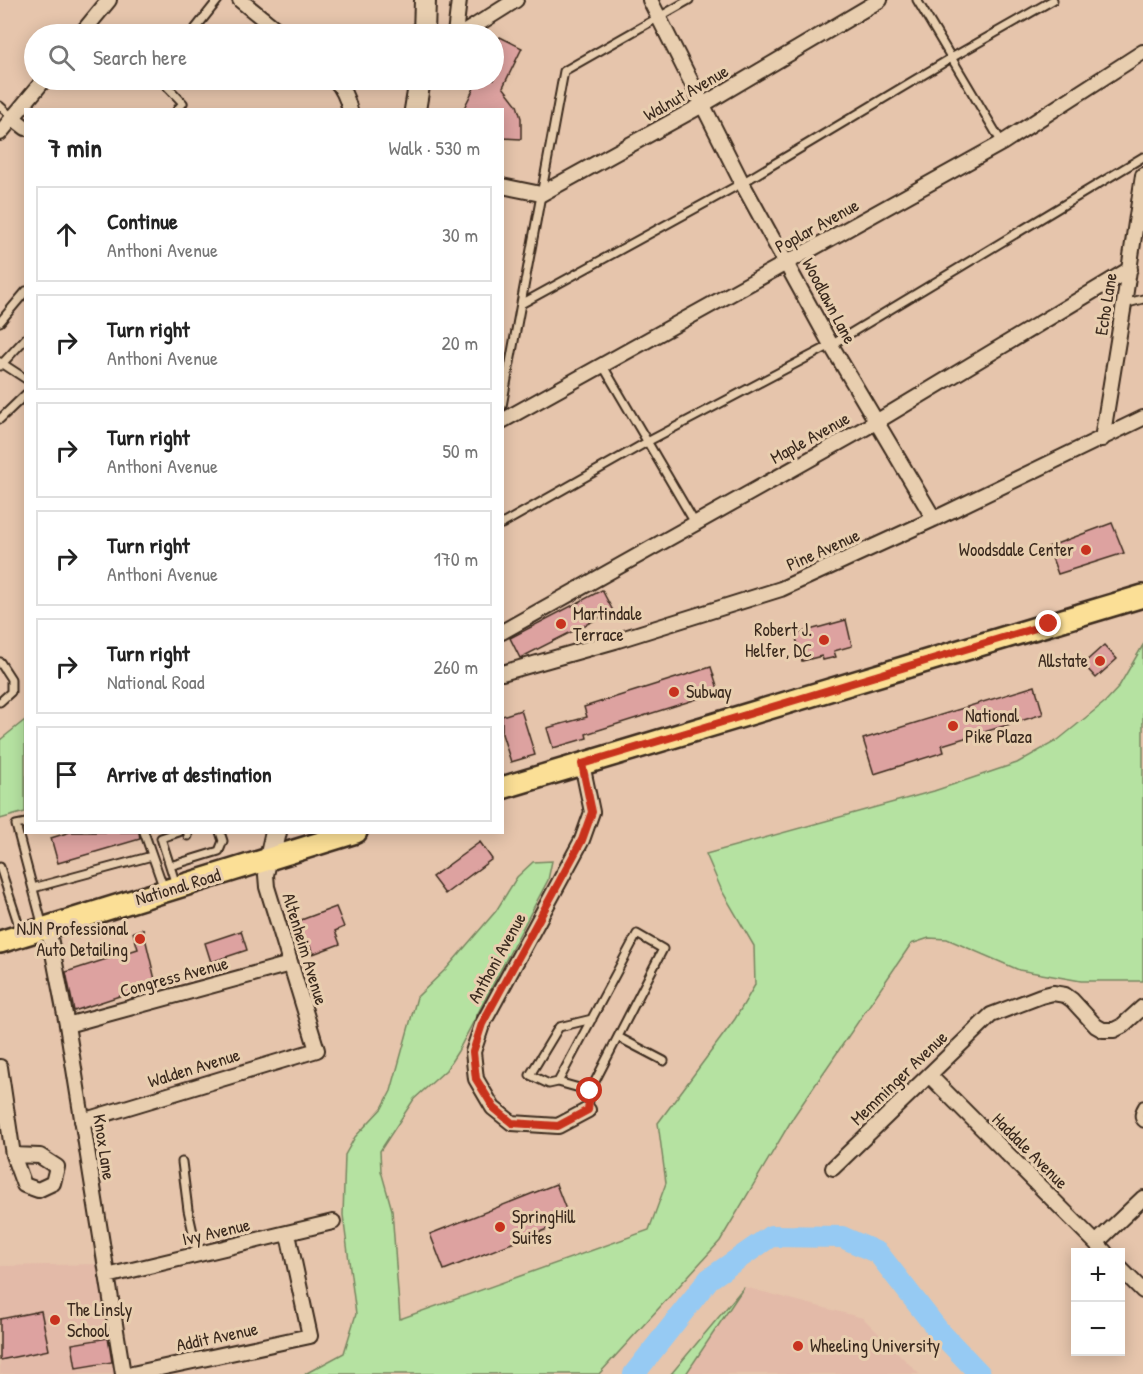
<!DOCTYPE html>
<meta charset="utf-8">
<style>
body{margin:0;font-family:"Patrick Hand",sans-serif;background:#f2f2f2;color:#222}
.controls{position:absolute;right:18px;bottom:18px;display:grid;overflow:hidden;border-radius:0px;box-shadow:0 3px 15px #0003}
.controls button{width:54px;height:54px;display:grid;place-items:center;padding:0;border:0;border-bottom:2px solid #e0e0e0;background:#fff;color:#222;font:30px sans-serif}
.stop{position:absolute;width:18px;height:18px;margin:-14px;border:4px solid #c8321e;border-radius:50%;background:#fff}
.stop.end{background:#c8321e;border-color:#fff;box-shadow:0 2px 6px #0008}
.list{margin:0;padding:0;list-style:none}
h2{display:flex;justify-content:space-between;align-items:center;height:78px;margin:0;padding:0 24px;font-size:26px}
h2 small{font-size:20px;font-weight:400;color:#767676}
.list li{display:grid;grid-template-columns:39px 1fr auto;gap:18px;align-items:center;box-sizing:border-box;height:96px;margin:0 12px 12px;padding:0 12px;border:2px solid #e0e0e0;border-radius:0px}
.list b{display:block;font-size:22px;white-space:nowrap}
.list p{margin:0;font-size:20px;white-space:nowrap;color:#767676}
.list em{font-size:20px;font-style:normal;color:#767676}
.icon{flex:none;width:33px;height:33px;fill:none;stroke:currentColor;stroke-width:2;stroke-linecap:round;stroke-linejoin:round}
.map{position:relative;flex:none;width:1143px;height:1374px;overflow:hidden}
.search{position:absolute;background:#fff;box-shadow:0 3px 15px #0003;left:24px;top:24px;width:480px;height:66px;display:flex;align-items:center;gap:15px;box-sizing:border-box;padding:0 21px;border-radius:33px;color:#767676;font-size:22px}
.panel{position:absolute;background:#fff;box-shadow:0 3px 15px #0003;left:24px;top:108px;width:480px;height:726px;border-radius:0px}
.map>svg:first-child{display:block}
.built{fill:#e3baa8}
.green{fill:#b5e2a1;stroke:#788660;stroke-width:1.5}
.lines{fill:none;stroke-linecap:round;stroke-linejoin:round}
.river{stroke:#96caf3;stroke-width:22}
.building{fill:#dda2a0;stroke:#3b2a1e;stroke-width:1.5}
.service-casing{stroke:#3b2a1e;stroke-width:11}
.minor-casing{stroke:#3b2a1e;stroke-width:18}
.secondary-casing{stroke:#3b2a1e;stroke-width:24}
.primary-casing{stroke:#3b2a1e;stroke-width:26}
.service{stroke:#e8ceaf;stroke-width:7}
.minor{stroke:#e8ceaf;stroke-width:14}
.secondary{stroke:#e8ceaf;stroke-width:20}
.primary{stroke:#fbdf96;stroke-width:21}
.route{stroke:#c8321e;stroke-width:8}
.poi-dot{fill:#c8321e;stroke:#e8ceaf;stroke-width:2}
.labels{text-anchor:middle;stroke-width:6;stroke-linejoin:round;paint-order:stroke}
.street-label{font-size:18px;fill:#3b2a1e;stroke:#e8ceaf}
.poi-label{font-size:18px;fill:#3b2a1e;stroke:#e8ceaf;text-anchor:start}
</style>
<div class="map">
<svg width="1143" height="1374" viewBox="0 0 1143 1374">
<rect width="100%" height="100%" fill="#e6c5ac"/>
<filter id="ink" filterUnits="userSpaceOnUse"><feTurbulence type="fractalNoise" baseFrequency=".0167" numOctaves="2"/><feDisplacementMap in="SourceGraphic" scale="12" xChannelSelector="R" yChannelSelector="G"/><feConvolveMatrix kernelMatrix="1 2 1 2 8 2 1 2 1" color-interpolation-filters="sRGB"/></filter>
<g filter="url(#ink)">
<path class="built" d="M99 1264 120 1374H0V1266Z
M744 1287 863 1318 919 1374H686Z"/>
<path class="green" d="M1143 645V981H1081L1019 970 947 939 929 938 911 944 794 1116 720 1241 599 1374H305L344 1353 356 1314 343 1215 345 1155 355 1137 382 1108 391 1091 417 997 447 968 496 911 517 877 533 862 552 861 548 880 458 1051 446 1070 414 1099 380 1151 381 1171 392 1210 400 1319 649 1230 666 1183 658 1123 735 1019 755 985 754 946 722 891 706 854 934 791 1017 763 1058 740 1105 702 1118 688Z
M25 720V812L0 819V740Z
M744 1287 686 1374H671Z"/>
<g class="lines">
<path class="river" d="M634 1374 709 1279 771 1236 842 1237 878 1253 938 1330 980 1374"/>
</g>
<path class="building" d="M500 37 522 48 503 87 517 105 521 118V139L502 138V110H463L478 80H494V49Z
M1112 523 1124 553 1058 574 1048 547Z
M602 590 613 611 520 658 510 638Z
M846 620 852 646 834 651 836 657 823 660 822 656 802 661 795 634Z
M1104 645 1117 659 1096 678 1083 664Z
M711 667 719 692 586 734 587 738 553 748 547 728 587 717 584 707Z
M1035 686 1043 714 942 745 944 752 874 774 863 739Z
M521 710 535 755 511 762 502 734V716Z
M70 832H139L140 839 58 863 51 838Z
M480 842 492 859 445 894 432 877Z
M336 907 344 927 335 931 340 944 313 954 310 946 303 949 293 923Z
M143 929 156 984 74 1011 66 972 138 949 133 932Z
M241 931 247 950 211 962 205 943Z
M556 1184 570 1220 444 1270 430 1234Z
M41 1311 49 1350 0 1360V1319Z
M108 1338 112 1362 76 1368 72 1344Z"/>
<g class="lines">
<defs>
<path id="service" d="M917 0 1002 143
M191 34 218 0
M161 80 183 103 177 110
M0 106 13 118
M523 303 742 183 953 57 1053 0
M1124 304 1143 299
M0 322 26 291
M0 362 26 379
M0 366 26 338
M603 366 695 523
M502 406 564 71 689 0
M0 419 26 394
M502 524 647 442 831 345 1143 157
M0 662 11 679V692L0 702
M26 823 16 825 43 927
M144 832 164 889
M188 836V832
M170 866 161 838 179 832
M0 867 21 932
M176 885 170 866 219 851 223 841 220 832
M33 888 152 856
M618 1037 664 1061
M558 1082 549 1084 530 1075 559 1027 592 1019
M1143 1105C1139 1111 1137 1119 1143 1123
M588 1110 590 1091 663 949 637 934 558 1082 590 1091
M182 1162 188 1210 198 1255"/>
<path id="minor" d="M240 0 282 34
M650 0 742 183 831 345 934 519
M81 34 109 0
M455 34 459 0
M462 34 516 0
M335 80C343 88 347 98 350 110
M13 118 26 128
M0 133 44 80
M502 186 541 194 704 104 880 0
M502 421 1002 143 1143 52
M1102 439 1124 304 1143 175
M502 632 876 422 1130 269
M502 673 615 641 781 589 934 519 1143 418
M582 764 592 812 582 840 482 1025 473 1052 476 1079 493 1108 512 1123 558 1126 588 1110
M48 927 67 1025 123 1374
M67 1025 290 964
M0 1067 13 1155 24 1185 38 1190 53 1183 57 1167 40 1156 13 1155
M929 1075 1105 1252
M82 1121 317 1050 267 887 266 875 270 858
M833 1168 991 1015 1041 996 1053 993 1065 995 1072 1000 1096 1026 1103 1030H1114L1122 1026 1143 1007
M1096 1243 1143 1198
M1120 1268 1143 1291
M107 1276 333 1222
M132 1374 310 1336 288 1234"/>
<path id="secondary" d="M424 34 425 0
M415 110 420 80
M270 858 276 832"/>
<path id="primary" d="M502 788 1143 596
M0 942 356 832"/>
</defs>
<use href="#service" class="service-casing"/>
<use href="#minor" class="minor-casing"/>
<use href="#secondary" class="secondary-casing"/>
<use href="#primary" class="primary-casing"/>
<use href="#service" class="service"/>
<use href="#minor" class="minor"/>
<use href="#secondary" class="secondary"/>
<use href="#primary" class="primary"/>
</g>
</g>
<g class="lines" filter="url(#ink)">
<path class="route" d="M590 1091 588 1110 558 1126 512 1123 494 1108 476 1079 473 1052 482 1024 582 840 592 812 582 764 1049 624"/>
</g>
<g class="poi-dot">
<circle cx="1086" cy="550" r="6"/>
<circle cx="561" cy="624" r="6"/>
<circle cx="824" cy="640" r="6"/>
<circle cx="1100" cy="661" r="6"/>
<circle cx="674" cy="692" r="6"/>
<circle cx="953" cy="726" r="6"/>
<circle cx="140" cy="939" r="6"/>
<circle cx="500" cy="1227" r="6"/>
<circle cx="55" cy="1320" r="6"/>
<circle cx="798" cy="1346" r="6"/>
</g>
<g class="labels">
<g class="street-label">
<text transform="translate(686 93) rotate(-30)" y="6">Walnut Avenue</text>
<text transform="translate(817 226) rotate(-29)" y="6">Poplar Avenue</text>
<text transform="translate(829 301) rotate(62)" y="6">Woodlawn Lane</text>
<text transform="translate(1106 304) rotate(-81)" y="6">Echo Lane</text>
<text transform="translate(810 438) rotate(-29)" y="6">Maple Avenue</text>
<text transform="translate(823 550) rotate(-24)" y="6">Pine Avenue</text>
<text transform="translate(178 887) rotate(-17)" y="6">National Road</text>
<text transform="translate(305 949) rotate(73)" y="6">Altenheim Avenue</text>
<text transform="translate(497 958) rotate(-61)" y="6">Anthoni Avenue</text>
<text transform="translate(174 977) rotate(-15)" y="6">Congress Avenue</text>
<text transform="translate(194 1068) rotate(-17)" y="6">Walden Avenue</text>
<text transform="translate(899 1078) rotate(-44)" y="6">Memminger Avenue</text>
<text transform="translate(104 1147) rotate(81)" y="6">Knox Lane</text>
<text transform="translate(1030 1151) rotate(45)" y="6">Haddale Avenue</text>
<text transform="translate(216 1232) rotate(-13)" y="6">Ivy Avenue</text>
<text transform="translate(217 1337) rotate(-12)" y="6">Addit Avenue</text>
</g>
<g class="poi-label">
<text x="1074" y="556" text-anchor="end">Woodsdale Center</text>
<text x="573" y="620">Martindale<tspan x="573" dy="21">Terrace</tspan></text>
<text x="812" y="636" text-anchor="end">Robert J.<tspan x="812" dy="21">Helfer, DC</tspan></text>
<text x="1088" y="667" text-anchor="end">Allstate</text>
<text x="686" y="698">Subway</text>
<text x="965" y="722">National<tspan x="965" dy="21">Pike Plaza</tspan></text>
<text x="128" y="935" text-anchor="end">NJN Professional<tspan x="128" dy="21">Auto Detailing</tspan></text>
<text x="512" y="1223">SpringHill<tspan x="512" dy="21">Suites</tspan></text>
<text x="67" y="1316">The Linsly<tspan x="67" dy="21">School</tspan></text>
<text x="810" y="1352">Wheeling University</text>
</g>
</g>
</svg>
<div class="controls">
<button>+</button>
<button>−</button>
</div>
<div class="stop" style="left:590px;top:1091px"></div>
<div class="stop end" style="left:1049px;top:624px"></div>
<div class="search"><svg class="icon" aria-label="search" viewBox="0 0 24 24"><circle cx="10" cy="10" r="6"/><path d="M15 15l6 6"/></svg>Search here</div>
<section class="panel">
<h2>7 min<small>Walk · 530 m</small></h2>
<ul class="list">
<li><svg class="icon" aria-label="ahead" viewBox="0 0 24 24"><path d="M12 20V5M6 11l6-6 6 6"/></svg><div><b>Continue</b><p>Anthoni Avenue</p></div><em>30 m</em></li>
<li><svg class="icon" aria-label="right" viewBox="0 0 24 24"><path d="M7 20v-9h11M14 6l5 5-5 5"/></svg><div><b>Turn right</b><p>Anthoni Avenue</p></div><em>20 m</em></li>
<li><svg class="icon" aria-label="right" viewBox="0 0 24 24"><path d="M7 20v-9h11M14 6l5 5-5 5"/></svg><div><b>Turn right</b><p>Anthoni Avenue</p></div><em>50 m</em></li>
<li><svg class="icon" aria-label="right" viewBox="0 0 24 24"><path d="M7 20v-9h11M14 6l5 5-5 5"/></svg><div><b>Turn right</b><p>Anthoni Avenue</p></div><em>170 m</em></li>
<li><svg class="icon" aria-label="right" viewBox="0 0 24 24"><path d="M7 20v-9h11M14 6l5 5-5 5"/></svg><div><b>Turn right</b><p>National Road</p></div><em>260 m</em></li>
<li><svg class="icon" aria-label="arrive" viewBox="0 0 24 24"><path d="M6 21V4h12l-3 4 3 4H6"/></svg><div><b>Arrive at destination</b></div></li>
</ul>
</section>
</div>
